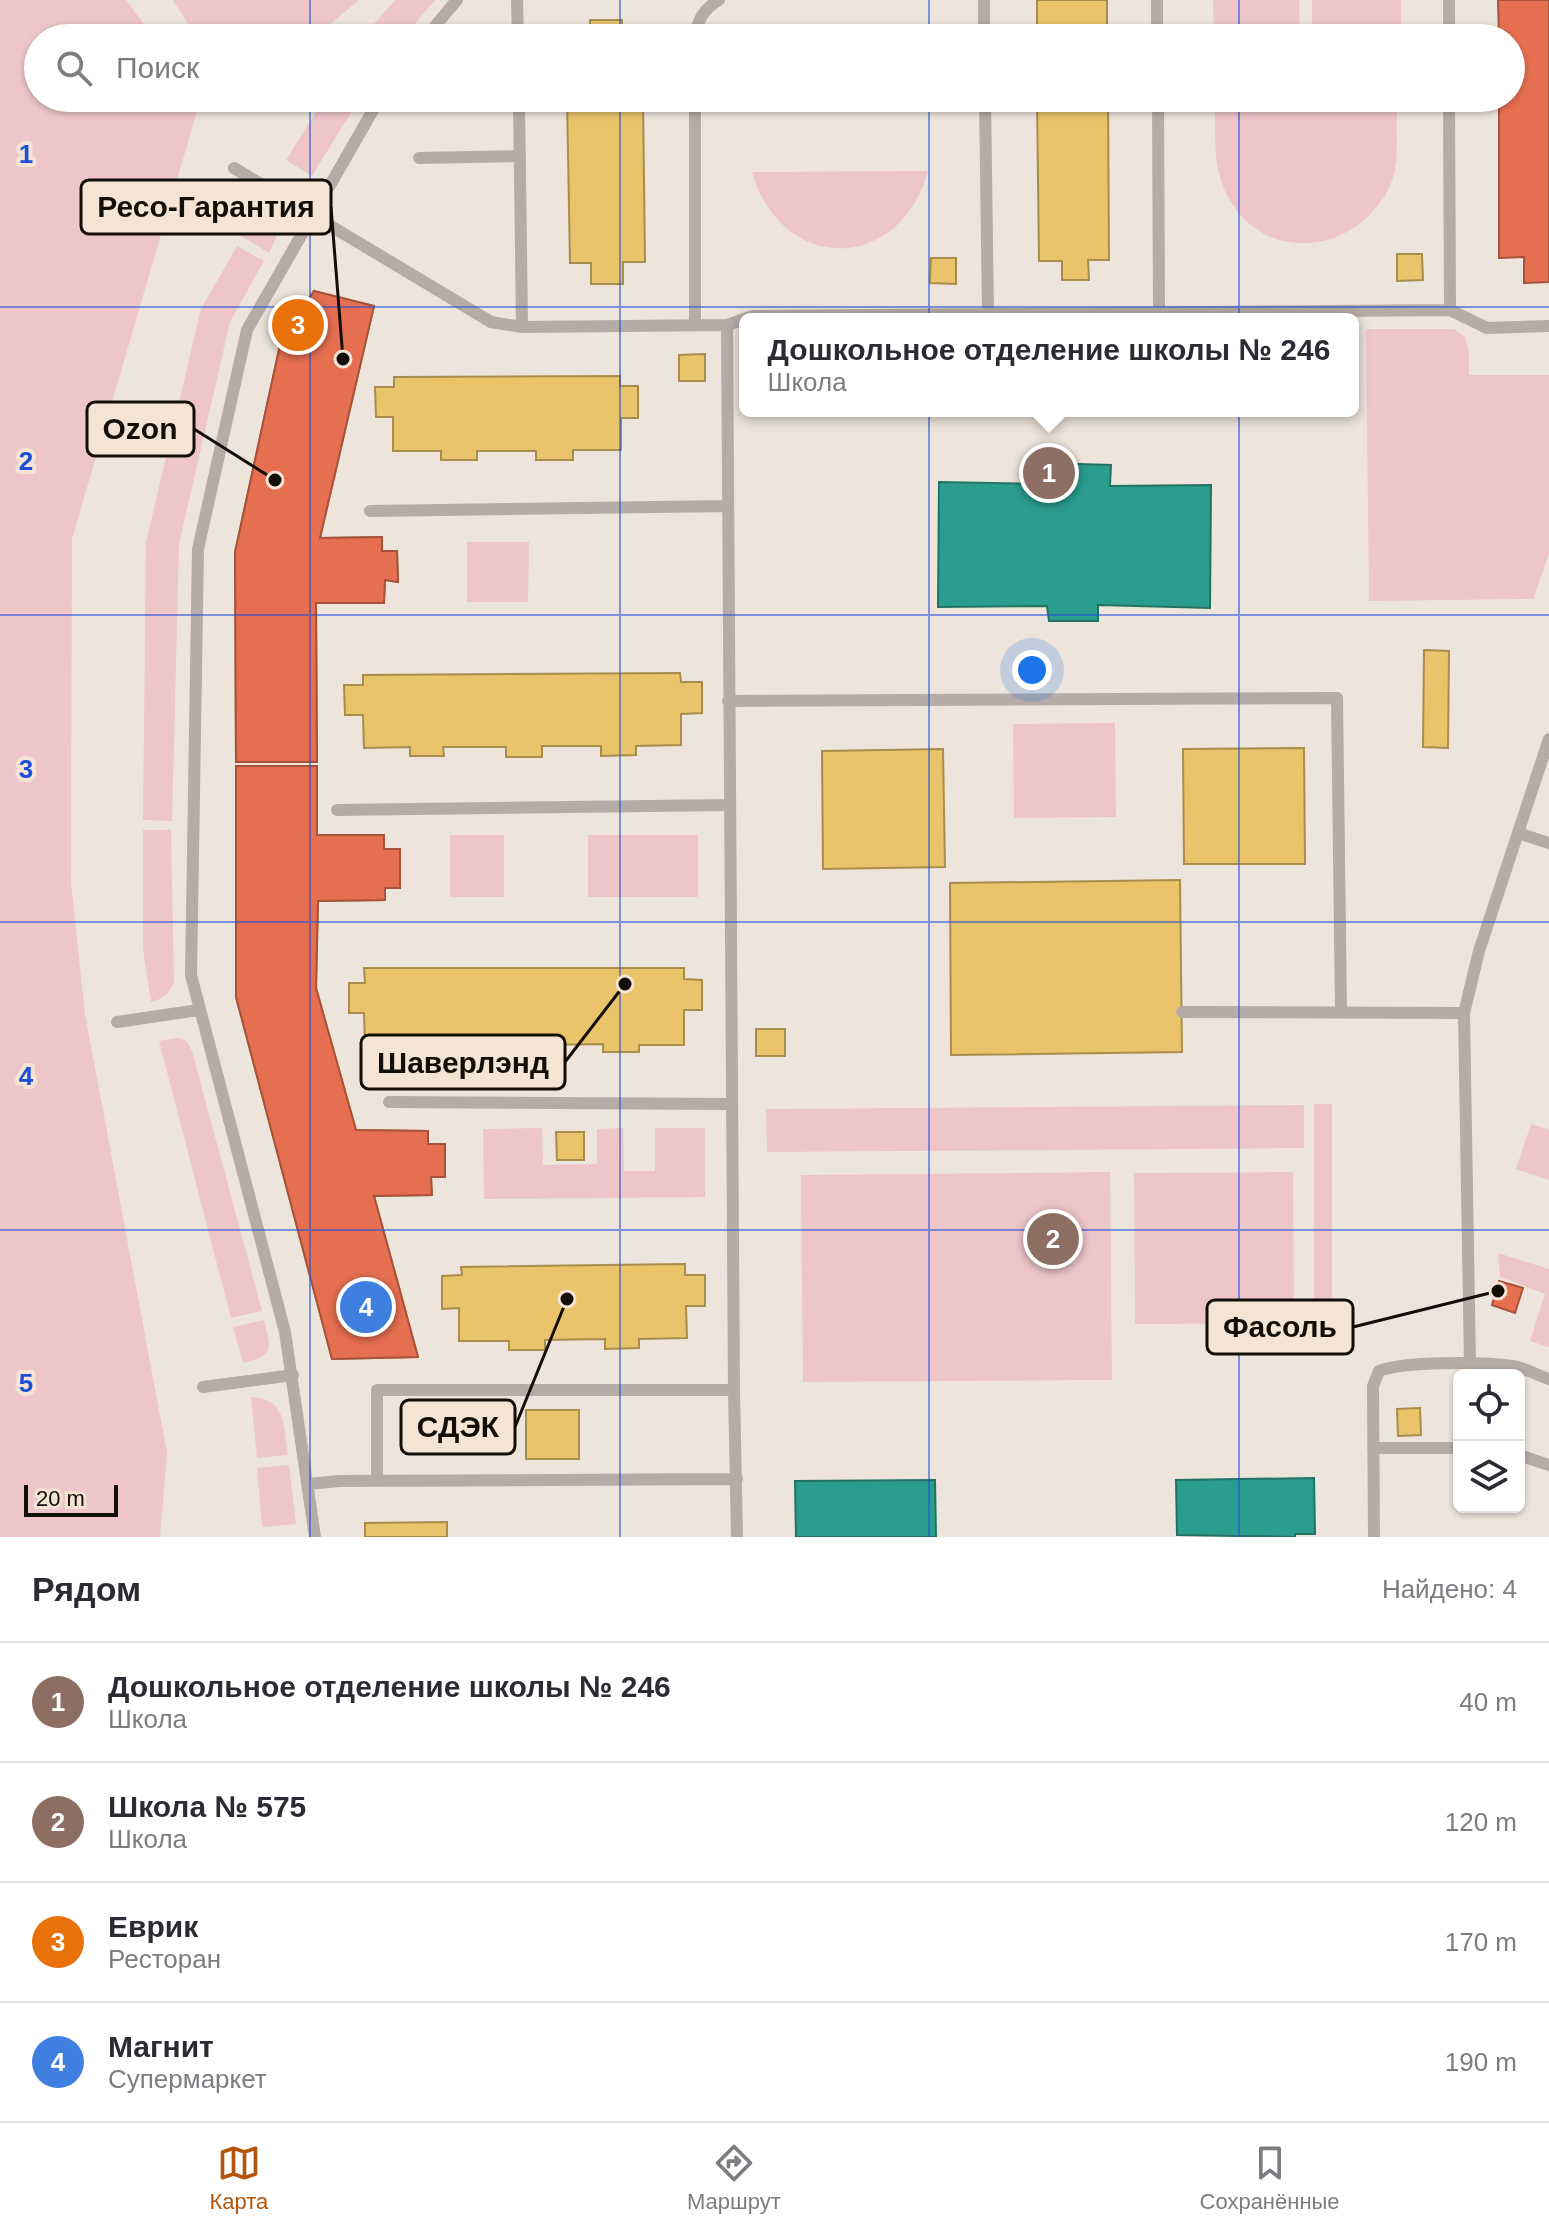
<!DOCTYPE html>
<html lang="ru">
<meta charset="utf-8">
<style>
body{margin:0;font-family:Arial,sans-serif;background:#f2f2f3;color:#2b2b33}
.controls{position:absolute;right:24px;bottom:24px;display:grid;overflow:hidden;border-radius:12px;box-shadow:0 2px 6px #0004}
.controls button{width:72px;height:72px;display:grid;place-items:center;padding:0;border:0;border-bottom:2px solid #e1e1e2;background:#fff;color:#2b2b33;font:40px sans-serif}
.scale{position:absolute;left:24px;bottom:20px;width:94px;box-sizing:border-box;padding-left:8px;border:4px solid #140e08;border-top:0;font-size:22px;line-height:28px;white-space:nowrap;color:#140e08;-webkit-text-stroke:6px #f5e3d3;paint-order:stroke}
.you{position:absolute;left:1032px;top:670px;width:28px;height:28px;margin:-20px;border:6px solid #fff;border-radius:50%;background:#1a73e8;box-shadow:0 0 0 12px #1a73e833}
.badge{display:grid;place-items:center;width:52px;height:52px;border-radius:50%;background:#b45309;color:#fff;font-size:26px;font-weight:700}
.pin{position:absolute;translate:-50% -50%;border:4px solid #fff;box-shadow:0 2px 8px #0006}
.popup{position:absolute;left:739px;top:313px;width:620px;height:104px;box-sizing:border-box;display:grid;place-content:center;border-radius:12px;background:#fff;filter:drop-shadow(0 2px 6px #0005);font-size:26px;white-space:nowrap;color:#7c7c81}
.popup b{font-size:30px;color:#2b2b33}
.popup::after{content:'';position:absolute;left:50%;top:100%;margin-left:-16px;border:16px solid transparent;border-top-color:#fff}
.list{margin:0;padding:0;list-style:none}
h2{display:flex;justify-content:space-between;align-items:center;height:104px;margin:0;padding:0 32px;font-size:34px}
h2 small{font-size:26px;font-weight:400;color:#7c7c81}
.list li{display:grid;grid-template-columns:52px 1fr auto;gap:24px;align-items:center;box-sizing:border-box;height:120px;padding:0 32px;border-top:2px solid #e1e1e2}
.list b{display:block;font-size:30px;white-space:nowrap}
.list p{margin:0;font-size:26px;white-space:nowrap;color:#7c7c81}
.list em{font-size:26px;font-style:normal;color:#7c7c81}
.icon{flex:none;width:44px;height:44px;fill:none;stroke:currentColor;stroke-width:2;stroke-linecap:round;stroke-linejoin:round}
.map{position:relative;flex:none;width:1549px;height:1537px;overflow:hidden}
.search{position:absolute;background:#fff;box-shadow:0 2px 6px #0004;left:24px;right:24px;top:24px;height:88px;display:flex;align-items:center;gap:20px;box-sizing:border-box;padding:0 28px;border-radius:44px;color:#7c7c81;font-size:30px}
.sheet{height:584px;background:#fff}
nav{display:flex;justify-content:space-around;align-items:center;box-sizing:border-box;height:112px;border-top:2px solid #e1e1e2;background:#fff;font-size:22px;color:#7c7c81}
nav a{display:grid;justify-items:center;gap:4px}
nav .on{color:#b45309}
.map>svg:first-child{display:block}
.green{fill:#eec6ca}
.homes{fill:#e9c46a;stroke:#a98d4d;stroke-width:2}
.shops{fill:#e76f51;stroke:#a8523b;stroke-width:2}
.schools{fill:#2a9d8f;stroke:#237266;stroke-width:2}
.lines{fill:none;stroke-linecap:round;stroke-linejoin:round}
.service{stroke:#b6aba7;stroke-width:12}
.grid{fill:none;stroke:#1d4ed8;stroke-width:2;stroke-opacity:0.55}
.grid-label{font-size:26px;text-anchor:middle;font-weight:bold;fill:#1d4ed8;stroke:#f5e3d3;stroke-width:8;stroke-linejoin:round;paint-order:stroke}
.leader{fill:none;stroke:#140e08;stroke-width:3}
.callout-dot{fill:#140e08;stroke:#f5e3d3;stroke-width:3}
.callout{fill:#f5e3d3;stroke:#140e08;stroke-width:3}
.callout-label{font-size:30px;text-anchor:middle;font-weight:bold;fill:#140e08}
</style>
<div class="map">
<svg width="1549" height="1537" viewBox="0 0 1549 1537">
<rect width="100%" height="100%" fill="#ede4db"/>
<path class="green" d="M0 0H126L154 38H38V98H198L200 101 72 539 71 883 85 1014 167 1453 160 1537H0Z
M173 0H359L314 38H197Z
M395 0H435L403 38H362Z
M1213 0H1299L1300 38H1214Z
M1312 0H1401V38H1312Z
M325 98H360L312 176 286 160Z
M1215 110H1397C1396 133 1400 162 1391 183 1364 248 1275 268 1233 205 1213 176 1215 144 1215 110Z
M928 171C900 273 782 275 752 172Z
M260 205C283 222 282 228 269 253L241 236Z
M237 246 264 261 230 322 179 544 172 821 143 820 146 542 201 309Z
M1366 329H1454L1465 337 1469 351V375H1549V554L1533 599 1369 601Z
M467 542H529L528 602H467Z
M1115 723 1116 817 1014 818 1013 724Z
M143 830H171L174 983C168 995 163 999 151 1002L143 949Z
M450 835H504V897H450Z
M588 835H698V897H588Z
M178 1038 187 1041 192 1051 262 1311 231 1318 159 1041Z
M1314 1104H1332V1349H1314Z
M1304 1105V1148L767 1152 766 1109Z
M1531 1124 1549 1130V1180L1516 1169Z
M542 1128 543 1165 597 1164V1129L623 1128 624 1171H655V1128H705V1197L484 1199 483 1129Z
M1110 1172 1112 1380 803 1382 801 1175Z
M1293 1172 1294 1323 1135 1324 1134 1173Z
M1498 1253 1549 1269V1347L1530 1341 1545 1294 1500 1277Z
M264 1320C271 1349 275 1355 243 1363L233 1327Z
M251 1397C287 1399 283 1425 288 1455L257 1458Z
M289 1465 296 1524 262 1527 257 1468Z"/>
<path class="homes" d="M1037 0H1107V38H1037Z
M590 20H622V38H590Z
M567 98H643L645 262H623V284H591V263H570Z
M1037 98H1108L1109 260H1088L1089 280H1062V261H1039Z
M1397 254H1422L1423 280 1397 281Z
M931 258H956V284L930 283Z
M314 291 374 306 320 538 382 537V551H397L398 582 385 580 384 603H316L317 762H236L235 552 280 345Z
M705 354V381H679V355Z
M620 376V386H638V418H621V450H573V460H536V451H477V460H441V451H393V417H376L375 387H394V377Z
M1424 650 1449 651 1448 748 1423 747Z
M680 673 681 682H702V713L681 714V745L636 746V755L601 756V746H542V757H506V747H443L444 756H410V747L364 748 363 715H345L344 685H363V675Z
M1304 748 1305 864H1184L1183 749Z
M943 749 945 867 823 869 822 751Z
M236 766H317V835H384V849H400V888H385V900L318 901 316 988 356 1130 428 1131V1144H445V1177H431L432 1195 374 1196 418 1357 332 1359 236 997Z
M1180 880 1182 1052 951 1055 950 883Z
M364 968H684V979L702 980V1010H684V1045H639V1052H603V1044L542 1045V1053H508V1045H445V1053H411V1045H365L364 1013H349V983H365Z
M756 1029H785V1056H756Z
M556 1132H584V1160H557Z
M685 1264V1275H705V1306H686L687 1338 639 1339V1348L605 1349V1339L545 1340V1350H509V1341H459V1308L442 1309V1276L462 1275 461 1267Z
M1420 1408 1421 1435 1398 1436 1397 1409Z
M526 1410H579V1459H526Z
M447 1522V1537H365V1523Z
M447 1522V1537H365V1523Z"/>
<path class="shops" d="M1498 0H1549V282L1524 283V257L1499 258V98H1511V38H1499Z
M314 291 374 306 320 538 382 537V551H397L398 582 385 580 384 603H316L317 762H236L235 552 280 345Z
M236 766H317V835H384V849H400V888H385V900L318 901 316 988 356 1130 428 1131V1144H445V1177H431L432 1195 374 1196 418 1357 332 1359 236 997Z
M1499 1281 1523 1288 1515 1313 1492 1305Z"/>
<path class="schools" d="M1044 463 1111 465 1110 486 1211 485 1210 608 1098 605V621H1049L1047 606 938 607 939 482 1046 484Z
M1314 1478 1315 1534H1295V1537L1177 1535 1176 1480Z
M935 1480 936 1537H796L795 1481Z"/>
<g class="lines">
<path class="service" d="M517 0 518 38
M984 0V38
M1157 0V38
M425 38 457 0
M695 38C697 21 703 9 719 0
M1449 38V0
M519 98 522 327
M695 98V325
M985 98 988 314
M1158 98 1159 313
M1449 98 1450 310
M419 158 520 156
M234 168 491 322 522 327 727 325 753 316 1450 310 1487 328 1549 326
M370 511 728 506
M728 701 1337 698 1341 1012
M337 810 729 805
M1518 833 1549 843
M1182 1012 1464 1013 1479 951 1549 739
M1464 1013 1470 1365
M117 1022 199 1010
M389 1102 730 1104
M203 1387 293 1375
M734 1390 737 1537
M1373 1448H1459
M1519 1455 1549 1465
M377 1481V1390H734L727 325
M309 1484 339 1481 737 1479
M315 1537 285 1332 191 975 198 549 247 330 380 98
M1374 1537 1373 1386 1379 1371C1403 1361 1485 1362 1513 1366 1525 1368 1537 1375 1549 1379"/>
</g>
<path class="grid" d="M310 0V38M620 0V38M929 0V38M1239 0V38M310 98V1537M620 98V1537M929 98V1537M1239 98V1537M0 307H1549M0 615H1549M0 922H1549M0 1230H1549"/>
<g class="grid-label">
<text x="26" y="163">1</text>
<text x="26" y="470">2</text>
<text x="26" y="778">3</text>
<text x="26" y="1085">4</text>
<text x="26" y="1392">5</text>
</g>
<path class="leader" d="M343 359L331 207M275 480L194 429M625 984L565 1062M1498 1291L1353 1327M567 1299L515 1427"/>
<g class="callout-dot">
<circle cx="343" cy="359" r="8"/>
<circle cx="275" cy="480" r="8"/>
<circle cx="625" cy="984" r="8"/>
<circle cx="1498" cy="1291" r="8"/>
<circle cx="567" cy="1299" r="8"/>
</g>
<g class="callout">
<rect x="81" y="180" width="250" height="54" rx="8"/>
<rect x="87" y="402" width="107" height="54" rx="8"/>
<rect x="361" y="1035" width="204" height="54" rx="8"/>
<rect x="1207" y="1300" width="146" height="54" rx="8"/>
<rect x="401" y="1400" width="114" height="54" rx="8"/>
</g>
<g class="callout-label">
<text x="206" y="217">Ресо-Гарантия</text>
<text x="140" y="439">Ozon</text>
<text x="463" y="1073">Шаверлэнд</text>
<text x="1280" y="1337">Фасоль</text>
<text x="458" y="1437">СДЭК</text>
</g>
</svg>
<div class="controls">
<button><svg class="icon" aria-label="locate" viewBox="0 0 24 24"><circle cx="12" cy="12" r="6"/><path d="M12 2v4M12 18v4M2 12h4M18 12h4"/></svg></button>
<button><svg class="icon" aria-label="layers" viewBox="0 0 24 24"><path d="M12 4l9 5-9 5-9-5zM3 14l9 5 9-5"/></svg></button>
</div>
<div class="scale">20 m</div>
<div class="you"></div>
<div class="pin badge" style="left:1049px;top:473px;background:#8d6e63">1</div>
<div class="popup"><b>Дошкольное отделение школы № 246</b>Школа</div>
<div class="pin badge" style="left:1053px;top:1239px;background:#8d6e63">2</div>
<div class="pin badge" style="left:298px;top:325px;background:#e8710a">3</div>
<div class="pin badge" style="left:366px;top:1307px;background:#3f7fe0">4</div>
<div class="search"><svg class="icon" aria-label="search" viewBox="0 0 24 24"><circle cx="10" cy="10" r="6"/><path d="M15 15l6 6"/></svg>Поиск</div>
</div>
<section class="sheet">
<h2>Рядом<small>Найдено: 4</small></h2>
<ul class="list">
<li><span class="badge" style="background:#8d6e63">1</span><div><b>Дошкольное отделение школы № 246</b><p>Школа</p></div><em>40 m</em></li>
<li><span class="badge" style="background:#8d6e63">2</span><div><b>Школа № 575</b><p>Школа</p></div><em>120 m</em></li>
<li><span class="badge" style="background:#e8710a">3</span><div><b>Еврик</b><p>Ресторан</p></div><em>170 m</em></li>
<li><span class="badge" style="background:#3f7fe0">4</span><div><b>Магнит</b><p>Супермаркет</p></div><em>190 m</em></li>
</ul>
</section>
<nav>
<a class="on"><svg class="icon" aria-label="map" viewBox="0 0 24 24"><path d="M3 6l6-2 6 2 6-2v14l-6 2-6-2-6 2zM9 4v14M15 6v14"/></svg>Карта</a>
<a><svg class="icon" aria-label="directions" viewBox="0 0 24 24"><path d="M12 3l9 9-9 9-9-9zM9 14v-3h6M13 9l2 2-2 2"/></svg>Маршрут</a>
<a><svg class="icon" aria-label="saved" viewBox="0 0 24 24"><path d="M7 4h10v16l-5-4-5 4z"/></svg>Сохранённые</a>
</nav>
